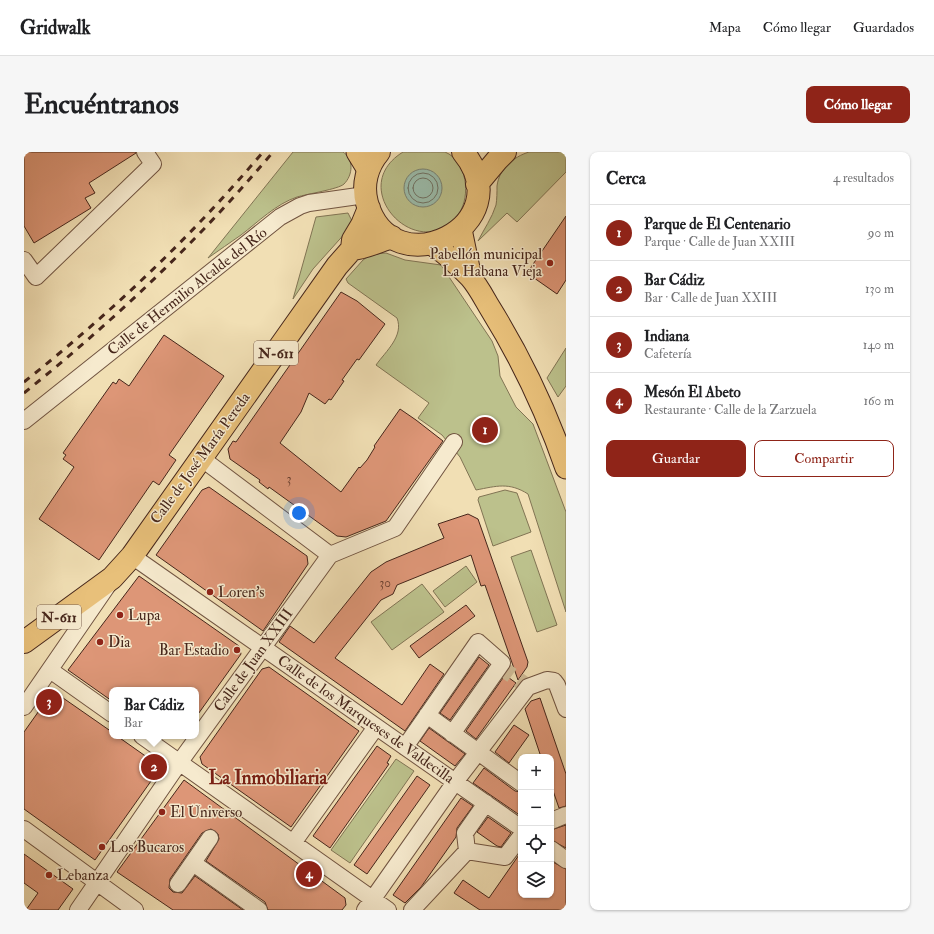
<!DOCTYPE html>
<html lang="es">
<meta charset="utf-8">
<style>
body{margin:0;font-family:"IM FELL Double Pica",serif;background:#f6f6f6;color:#202124}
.controls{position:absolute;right:12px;bottom:12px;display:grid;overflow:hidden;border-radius:8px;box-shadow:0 1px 3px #0004}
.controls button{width:36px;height:36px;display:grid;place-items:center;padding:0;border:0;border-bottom:1px solid #e0e0e0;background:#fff;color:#202124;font:20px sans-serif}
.you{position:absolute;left:275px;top:361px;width:14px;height:14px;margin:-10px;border:3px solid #fff;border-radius:50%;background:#1a73e8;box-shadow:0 0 0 6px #1a73e833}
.badge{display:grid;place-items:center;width:26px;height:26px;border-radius:50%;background:#8f2418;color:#fff;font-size:13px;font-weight:700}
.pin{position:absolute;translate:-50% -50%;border:2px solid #fff;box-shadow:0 1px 4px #0006}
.popup{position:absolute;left:85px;top:535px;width:90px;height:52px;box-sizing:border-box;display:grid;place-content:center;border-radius:8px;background:#fff;filter:drop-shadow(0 1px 3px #0005);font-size:13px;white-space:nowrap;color:#757577}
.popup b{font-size:15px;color:#202124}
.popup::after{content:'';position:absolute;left:50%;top:100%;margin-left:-8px;border:8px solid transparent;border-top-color:#fff}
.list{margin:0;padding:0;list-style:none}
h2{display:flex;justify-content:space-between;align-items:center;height:52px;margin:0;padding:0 16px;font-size:17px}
h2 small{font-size:13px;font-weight:400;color:#757577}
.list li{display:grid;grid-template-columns:26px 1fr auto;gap:12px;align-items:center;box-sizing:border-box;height:56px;padding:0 16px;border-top:1px solid #e0e0e0}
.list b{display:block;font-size:15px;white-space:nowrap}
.list p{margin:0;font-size:13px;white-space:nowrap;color:#757577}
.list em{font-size:13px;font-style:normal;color:#757577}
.actions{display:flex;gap:8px;padding:12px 16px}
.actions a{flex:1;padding:9px 0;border:1px solid #8f2418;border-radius:8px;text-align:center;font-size:14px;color:#8f2418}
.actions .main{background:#8f2418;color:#fff}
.icon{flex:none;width:22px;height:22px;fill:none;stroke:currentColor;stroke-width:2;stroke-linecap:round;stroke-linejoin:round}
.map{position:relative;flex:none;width:542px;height:758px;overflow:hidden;border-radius:8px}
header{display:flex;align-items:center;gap:24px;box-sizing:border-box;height:56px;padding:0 20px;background:#fff;border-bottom:1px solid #e0e0e0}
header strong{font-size:19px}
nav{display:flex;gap:22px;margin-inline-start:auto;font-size:14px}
.intro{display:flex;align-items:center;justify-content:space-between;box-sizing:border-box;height:96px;padding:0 24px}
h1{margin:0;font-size:28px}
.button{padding:10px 18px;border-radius:8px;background:#8f2418;color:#fff;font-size:14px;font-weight:700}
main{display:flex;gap:24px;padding:0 24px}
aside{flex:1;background:#fff;border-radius:8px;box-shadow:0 1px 3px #0004}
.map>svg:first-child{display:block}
.green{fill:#bcc18c;stroke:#817454}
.water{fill:#9bbdac;stroke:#798172}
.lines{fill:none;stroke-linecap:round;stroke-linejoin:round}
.shore{stroke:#707264;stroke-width:1}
.building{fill:#dd9677;stroke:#46261b}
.minor-tunnel{stroke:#cfba95;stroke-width:16;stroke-dasharray:16 8;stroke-linecap:butt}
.minor-casing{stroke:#715441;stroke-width:18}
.major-casing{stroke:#46261b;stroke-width:23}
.highway-casing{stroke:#46261b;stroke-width:24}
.minor{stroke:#f6eace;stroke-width:16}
.major{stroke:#e8c07a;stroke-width:21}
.highway{stroke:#e8c07a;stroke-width:22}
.rail{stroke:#46261b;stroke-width:3;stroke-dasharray:7 7;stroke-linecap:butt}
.poi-dot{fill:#8f2418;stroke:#f6eace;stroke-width:1.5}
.labels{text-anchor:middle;stroke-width:3;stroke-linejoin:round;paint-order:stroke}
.number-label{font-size:13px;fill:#6c4232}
.shield{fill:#f6eace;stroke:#7b6151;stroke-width:1}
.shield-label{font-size:14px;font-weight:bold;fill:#46261b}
.poi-label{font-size:15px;fill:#46261b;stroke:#f6eace;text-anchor:start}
.street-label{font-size:15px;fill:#46261b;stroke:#f6eace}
.district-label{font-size:19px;font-weight:bold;fill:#7a1f14;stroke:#f6eace}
</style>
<header>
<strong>Gridwalk</strong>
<nav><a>Mapa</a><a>Cómo llegar</a><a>Guardados</a></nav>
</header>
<div class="intro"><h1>Encuéntranos</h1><a class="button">Cómo llegar</a></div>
<main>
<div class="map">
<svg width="542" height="758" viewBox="0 0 542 758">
<rect width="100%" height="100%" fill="#f1dfb4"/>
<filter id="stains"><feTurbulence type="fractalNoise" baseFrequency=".005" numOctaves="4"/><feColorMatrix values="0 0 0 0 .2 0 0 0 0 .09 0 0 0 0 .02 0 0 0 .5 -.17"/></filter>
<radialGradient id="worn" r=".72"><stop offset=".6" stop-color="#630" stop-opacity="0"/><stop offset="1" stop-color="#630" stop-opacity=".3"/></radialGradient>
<path class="green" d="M269 0H319C330 7 329 23 320 32 315 37 283 42 273 45 252 52 234 70 217 83 206 91 195 98 184 106Z
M379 0C390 0 412 0 421 0 443 9 447 44 435 61 397 116 319 37 379 0Z
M505 0H542V20L493 70 483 61 454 89C460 77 468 66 472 53 473 47 473 40 473 34 475 17 489 5 505 0Z
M324 61 328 69 324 78 289 117 269 147 292 65Z
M362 101 381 108 417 113 468 189 474 204 476 224 492 255 509 272 542 360V460L504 342C485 330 473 334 452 338L436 305 418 283 394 266 405 251 352 213C362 199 380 184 373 166L324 131 322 127 339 108 348 102Z
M542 196V234L534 245 523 226Z
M481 338 493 341 507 380 469 394 454 348 455 345Z
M507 398 533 473 513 480 487 405Z
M442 414 453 430 421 455 409 439Z
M398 432 420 460 368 498 347 470Z
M372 607 390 619 326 711 307 698Z"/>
<path class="water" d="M380 36a19 19 0 1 1 38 0a19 19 0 1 1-38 0Z"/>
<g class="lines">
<path class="shore" d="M384 36a15 15 0 1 1 30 0a15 15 0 1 1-30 0Z
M389 36a10 10 0 1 1 20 0a10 10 0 1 1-20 0Z"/>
</g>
<path class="building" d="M0 0H112V1L65 31 71 41 61 46 67 56 10 91 0 74Z
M542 64V128L533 142 503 121Z
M317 140 333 149 361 172 335 208 333 207 318 228 320 229 307 248 305 247 301 252 285 241 277 260 256 291 317 340 335 315 336 316 343 308 351 295 350 294 376 257 392 268 419 289 362 369 322 385 313 384 245 335 244 337 235 330 236 328 206 307 204 297 209 289 212 290Z
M140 183 200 224 145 303 152 308 135 333 129 329 75 408 15 367 50 315 39 307 42 303 39 301 89 230 92 232 95 227 105 234Z
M185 335 283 404 284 412 239 479 132 403 178 338Z
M444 362 454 367 504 510 503 515 494 528 461 433 457 434 447 403 373 433 369 442 357 448 311 506 378 553 406 512 420 522 381 579 255 490 266 474 290 491 347 420 362 410 420 386 414 372Z
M115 424 215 494 217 502 172 565V538H88V549L44 518Z
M442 453 451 464 395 506 386 494Z
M455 505 465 513 426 568 416 561Z
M245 515 335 579 267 675 178 612 176 605 238 517Z
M481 523 492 531 452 587 442 579Z
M29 539 88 580V584H93L137 615 71 708 0 657V580Z
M516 546 542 622V654L535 656 527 633V605H517L501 557 507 549Z
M490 573 505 583 485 611 471 600Z
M405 576 441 602 431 614 396 589Z
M353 594 367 604 363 611 365 612 306 696 289 684Z
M460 616 491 639 497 640V664L449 631Z
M393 624 406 633 343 722 330 713Z
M160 628 321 746 322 753 318 758H244L241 750 182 709 195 687 194 682 187 677 178 681 146 727 145 736 149 740 158 741 171 724 219 758H149L93 720Z
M437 646 449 654 433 676 432 685 397 735 381 751 369 743Z
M464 665 487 681 477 695 473 694 453 680Z
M542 673V696L527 688V678Z
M497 700V743H527V709L542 717V758H456L430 741 439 728 465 746Z
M0 702 49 737 34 758H2L14 741 0 731Z"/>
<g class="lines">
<path class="minor-tunnel" d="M475 514 504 535"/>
<defs>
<path id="minor" d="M0 108 12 125 129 12 121 0
M0 269 256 65 276 54 285 51 341 43
M177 306 306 403
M108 404 497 676
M26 518 88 562
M0 555 84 433
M403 563 497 631
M118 584 364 758
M381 595 454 490 478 511 428 582
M527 669 542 663
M0 677 111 758
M269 691 352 575
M527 697 542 708
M443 699 481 705 497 684
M169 711 235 758
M154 732 186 686
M54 758 155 611 306 403 371 376 430 290
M341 758 431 630 504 535 523 528 530 529 533 533 542 557
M388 758 443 699 441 681 462 651"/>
<path id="major" d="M333 0 344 18
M437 77 447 126
M407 92C422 101 434 113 446 125 454 134 460 146 466 156 497 206 523 261 542 316"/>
<path id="highway" d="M355 0C343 14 338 33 343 51 368 138 499 73 439 0
M453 32 473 8 481 0
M328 97C341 96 355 89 368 85
M0 490 88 426 108 404 313 114 328 97 329 88 338 73 345 56"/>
</defs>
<use href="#minor" class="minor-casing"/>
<use href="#major" class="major-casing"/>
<use href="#highway" class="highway-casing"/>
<use href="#minor" class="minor"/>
<use href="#major" class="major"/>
<use href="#highway" class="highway"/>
<path class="rail" d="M0 230C87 161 167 85 239 0
M0 241C91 168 174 89 249 0"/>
</g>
<g class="poi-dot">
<circle cx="526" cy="111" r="4"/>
<circle cx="186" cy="440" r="4"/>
<circle cx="96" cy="463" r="4"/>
<circle cx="76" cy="490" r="4"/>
<circle cx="213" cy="498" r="4"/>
<circle cx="138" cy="660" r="4"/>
<circle cx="78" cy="695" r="4"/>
<circle cx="25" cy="723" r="4"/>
</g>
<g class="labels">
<g class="number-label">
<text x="265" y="331">3</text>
<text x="361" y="435">30</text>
</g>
<g class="shield">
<rect x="230" y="189" width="44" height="24" rx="3"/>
<rect x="13" y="453" width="44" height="24" rx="3"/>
</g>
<g class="shield-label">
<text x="252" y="206">N-611</text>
<text x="35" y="470">N-611</text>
</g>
<g class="poi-label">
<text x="518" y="107" text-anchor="end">Pabellón municipal<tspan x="518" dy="17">La Habana Vieja</tspan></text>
<text x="194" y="445">Loren's</text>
<text x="104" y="468">Lupa</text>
<text x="84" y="495">Dia</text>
<text x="205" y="503" text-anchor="end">Bar Estadio</text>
<text x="146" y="665">El Universo</text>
<text x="86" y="700">Los Bucaros</text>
<text x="33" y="728">Lebanza</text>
</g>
<g class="street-label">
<text transform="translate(163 139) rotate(-38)" y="5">Calle de Hermilio Alcalde del Río</text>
<text transform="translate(176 306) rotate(-54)" y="5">Calle de José María Pereda</text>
<text transform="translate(229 508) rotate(-54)" y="5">Calle de Juan XXIII</text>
<text transform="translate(342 567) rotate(35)" y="5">Calle de los Marqueses de Valdecilla</text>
</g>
<g class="district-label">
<text x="244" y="632">La Inmobiliaria</text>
</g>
</g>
<rect width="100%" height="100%" filter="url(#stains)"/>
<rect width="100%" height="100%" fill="url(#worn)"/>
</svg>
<div class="controls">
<button>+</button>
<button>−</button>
<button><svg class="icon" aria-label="locate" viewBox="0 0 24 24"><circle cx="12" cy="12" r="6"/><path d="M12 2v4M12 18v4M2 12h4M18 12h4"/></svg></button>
<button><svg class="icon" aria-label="layers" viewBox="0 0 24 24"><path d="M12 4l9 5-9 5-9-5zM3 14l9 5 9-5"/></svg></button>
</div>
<div class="you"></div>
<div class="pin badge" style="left:461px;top:278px">1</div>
<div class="pin badge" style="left:130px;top:615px">2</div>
<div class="popup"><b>Bar Cádiz</b>Bar</div>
<div class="pin badge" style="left:25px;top:550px">3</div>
<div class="pin badge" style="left:285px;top:722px">4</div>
</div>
<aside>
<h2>Cerca<small>4 resultados</small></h2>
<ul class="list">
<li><span class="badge">1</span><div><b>Parque de El Centenario</b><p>Parque · Calle de Juan XXIII</p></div><em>90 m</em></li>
<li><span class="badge">2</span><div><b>Bar Cádiz</b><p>Bar · Calle de Juan XXIII</p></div><em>130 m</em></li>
<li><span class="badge">3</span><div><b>Indiana</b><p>Cafetería</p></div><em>140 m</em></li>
<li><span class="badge">4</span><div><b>Mesón El Abeto</b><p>Restaurante · Calle de la Zarzuela</p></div><em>160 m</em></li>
</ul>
<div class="actions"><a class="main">Guardar</a><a>Compartir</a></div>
</aside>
</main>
